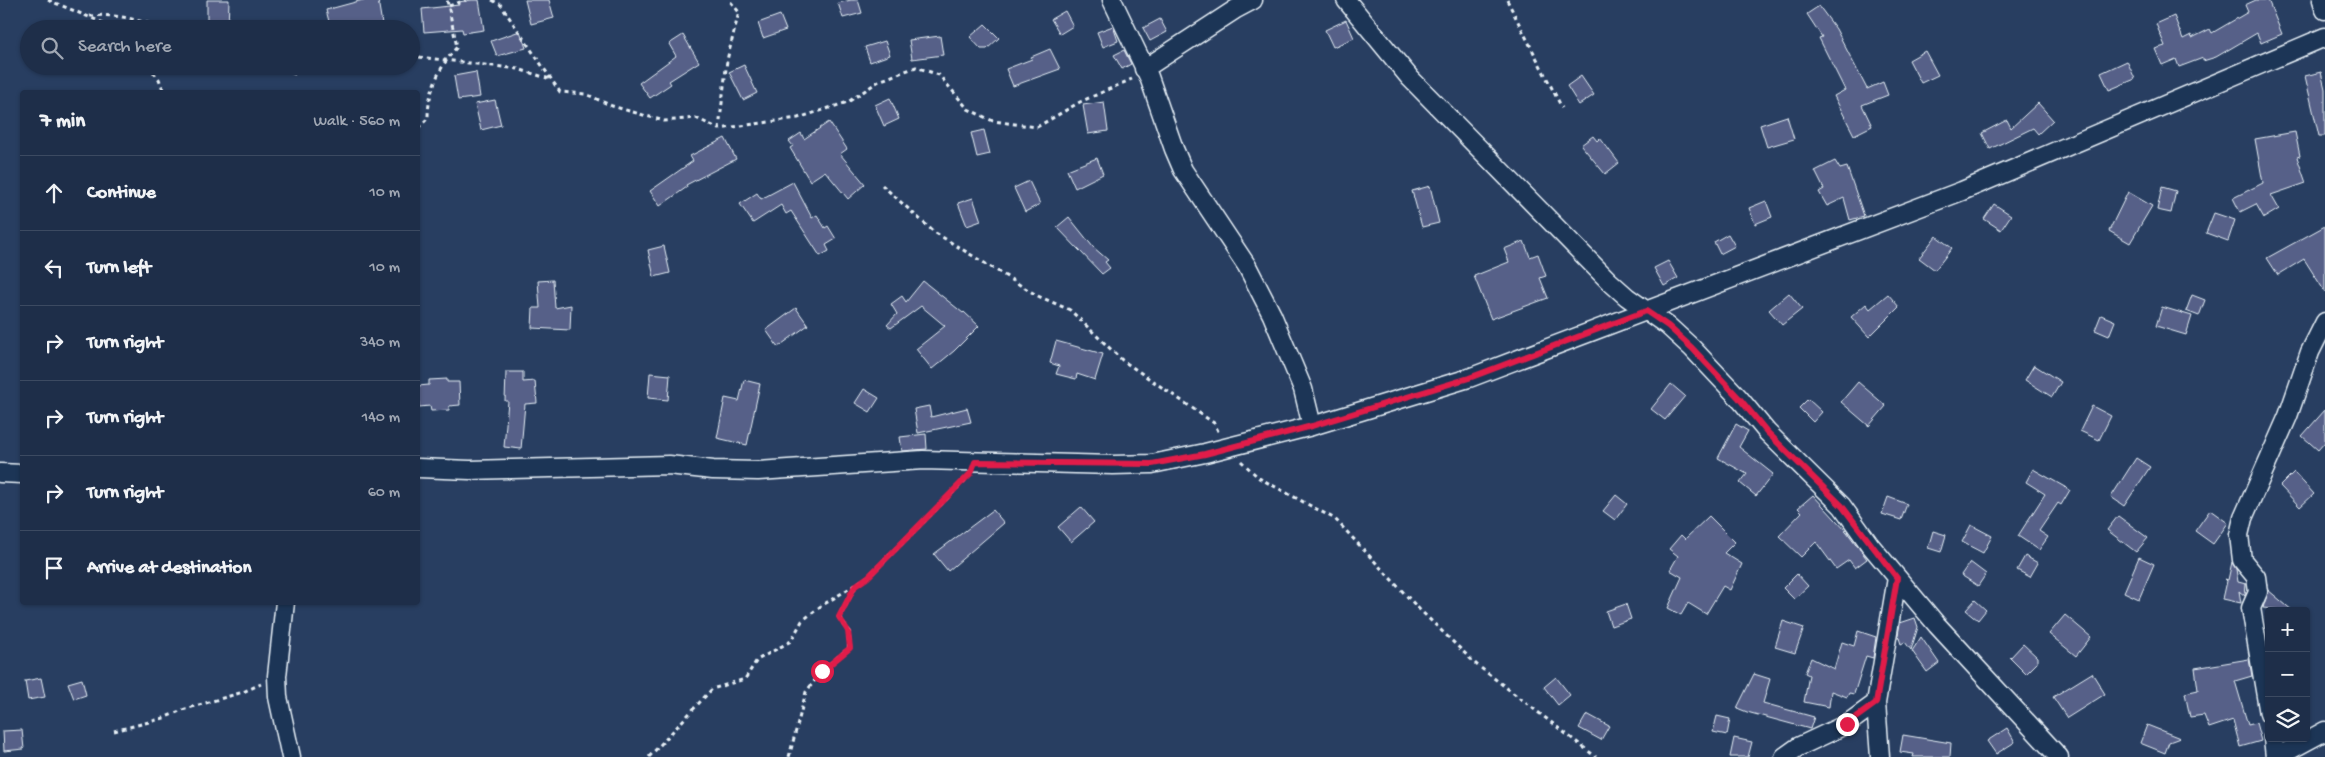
<!DOCTYPE html>
<meta charset="utf-8">
<style>
body{margin:0;font-family:"Gochi Hand",sans-serif;background:#2b3a53;color:#f1f3f6}
.controls{position:absolute;right:15px;bottom:15px;display:grid;overflow:hidden;border-radius:5px;box-shadow:0 1px 4px #0004}
.controls button{width:45px;height:45px;display:grid;place-items:center;padding:0;border:0;border-bottom:1px solid #3c4a61;background:#1e2e49;color:#f1f3f6;font:25px sans-serif}
.stop{position:absolute;width:15px;height:15px;margin:-11px;border:4px solid #e11d48;border-radius:50%;background:#fff}
.stop.end{background:#e11d48;border-color:#fff;box-shadow:0 1px 5px #0008}
.list{margin:0;padding:0;list-style:none}
h2{display:flex;justify-content:space-between;align-items:center;height:65px;margin:0;padding:0 20px;font-size:21px}
h2 small{font-size:16px;font-weight:400;color:#a1a8b4}
.list li{display:grid;grid-template-columns:32px 1fr auto;gap:15px;align-items:center;box-sizing:border-box;height:75px;padding:0 20px;border-top:1px solid #3c4a61}
.list b{display:block;font-size:19px;white-space:nowrap}
.list em{font-size:16px;font-style:normal;color:#a1a8b4}
.icon{flex:none;width:28px;height:28px;fill:none;stroke:currentColor;stroke-width:2;stroke-linecap:round;stroke-linejoin:round}
.map{position:relative;flex:none;width:2325px;height:757px;overflow:hidden}
.search{position:absolute;background:#1e2e49;box-shadow:0 1px 4px #0004;left:20px;top:20px;width:400px;height:55px;display:flex;align-items:center;gap:12px;box-sizing:border-box;padding:0 18px;border-radius:28px;color:#a1a8b4;font-size:19px}
.panel{position:absolute;background:#1e2e49;box-shadow:0 1px 4px #0004;left:20px;top:90px;width:400px;height:515px;border-radius:5px}
.map>svg:first-child{display:block}
.building{fill:#566188;stroke:#e8f1f8}
.lines{fill:none;stroke-linecap:round;stroke-linejoin:round}
.minor-casing{stroke:#e8f1f8;stroke-width:21}
.path{stroke:#e8f1f8;stroke-width:3;stroke-dasharray:4 4;stroke-linecap:butt}
.minor{stroke:#1d3557;stroke-width:18}
.route{stroke:#e11d48;stroke-width:6}
</style>
<div class="map">
<svg width="2325" height="757" viewBox="0 0 2325 757">
<rect width="100%" height="100%" fill="#283e61"/>
<filter id="ink" filterUnits="userSpaceOnUse"><feTurbulence type="fractalNoise" baseFrequency=".02" numOctaves="2"/><feDisplacementMap in="SourceGraphic" scale="10" xChannelSelector="R" yChannelSelector="G"/><feConvolveMatrix kernelMatrix="1 2 1 2 8 2 1 2 1" color-interpolation-filters="sRGB"/></filter>
<g filter="url(#ink)">
<path class="building" d="M207 0H229L228 29H207Z
M363 0H378L382 24 362 27V24L344 29H331L326 10Z
M472 0H479L484 30 463 33 462 29 424 32 422 9 459 5 458 2Z
M525 0H549L554 18 531 24Z
M851 0H858L862 13 843 18 838 3Z
M2256 0H2268L2282 34 2261 43 2257 33 2216 57 2203 61V58L2179 67 2176 59 2162 65 2155 49 2165 46 2156 24 2174 16 2183 39 2191 35 2192 38 2210 29 2212 33 2248 12 2245 5Z
M1819 6 1836 29 1867 89 1883 82 1888 95 1862 105 1872 126 1854 135 1834 96 1845 90 1819 38 1822 37 1807 14Z
M1065 11 1073 26 1060 34 1051 19Z
M780 15 786 30 763 38 758 23Z
M1160 19 1167 32 1150 41 1143 28Z
M1346 20 1354 38 1333 47 1325 30Z
M985 24 999 38 987 49H981L970 37Z
M1113 26 1118 41 1103 47 1097 32Z
M520 31 526 48 497 56 491 41Z
M683 35 699 62 669 81 671 84 650 98 639 83 676 56 669 44Z
M940 36 943 55 912 59 909 40Z
M885 41 890 55 870 62 865 47Z
M1050 49 1060 69 1013 86 1006 69 1032 59 1031 57Z
M1124 50 1131 64 1122 69 1114 55Z
M1925 51 1938 75 1921 83 1909 60Z
M2127 61 2135 79 2109 90 2101 73Z
M744 65 757 93 743 100 729 72Z
M476 72 480 97 458 100 454 76Z
M2321 72 2325 89V136H2319L2305 76Z
M1581 76 1594 95 1579 105 1567 86Z
M890 98 899 119 884 126 875 105Z
M495 100 501 125 481 130 475 104Z
M1104 102 1108 131 1088 134 1083 105Z
M2038 103 2053 120 2038 134 2033 128 1990 149 1982 133 2007 120 2011 128Z
M1787 116 1794 139 1767 147 1760 125Z
M829 122 847 149 840 154 865 184 848 199 825 171 810 181 790 148 793 146 789 141 801 133 804 139Z
M984 130 990 154 977 157 971 133Z
M2295 132 2300 156 2297 157 2306 183 2271 195 2279 209 2264 218 2256 204 2240 212 2233 198 2263 183 2255 139Z
M1593 136 1597 141 1600 138 1619 163 1605 174 1581 145Z
M725 138 736 159 686 185 687 187 660 206 650 191 693 161 690 156Z
M1097 158 1103 174 1075 188 1067 170Z
M1835 161 1840 169 1847 167 1864 216 1850 220 1844 198 1827 206 1819 192 1824 189 1815 171Z
M1029 181 1040 204 1025 212 1014 188Z
M793 182 812 218 817 215 825 228 828 226 836 239 826 245 829 251 820 256 791 211 786 214 781 205 753 223 740 204 757 193 761 199Z
M1430 186 1439 223 1422 227 1412 191Z
M2162 187 2176 191 2171 213 2157 210Z
M2128 192 2152 206 2130 243 2109 231Z
M973 198 981 221 967 226 958 203Z
M1766 201 1772 217 1755 224 1749 208Z
M1994 204 2011 215 2001 230 1984 219Z
M2214 213 2235 220 2228 241 2206 233Z
M1069 217 1093 247 1108 260 1105 262 1110 268 1102 274 1057 227Z
M2325 226V292L2304 259 2278 275 2267 258Z
M1728 234 1735 246 1720 254 1714 242Z
M1936 236 1952 248 1935 270 1919 258Z
M1524 241 1530 257 1538 254 1546 276 1540 278 1548 298 1491 319 1474 276 1509 262 1504 249Z
M664 246 670 273 654 277 648 250Z
M1668 261 1678 278 1664 286 1654 268Z
M553 280 555 308 571 305 570 330 532 328 533 308H540L538 281Z
M923 281 963 313 964 312 979 326 954 351 932 369 916 349 945 326 921 306 891 328 887 325 897 314 891 304 902 296 906 302Z
M1789 293 1802 309 1782 325 1769 310Z
M1888 294 1899 307 1869 337 1851 317 1866 304 1870 309Z
M2192 295 2205 300 2199 316 2186 311Z
M2162 307 2192 316 2186 335 2156 326Z
M796 308 808 325 778 347 766 330Z
M2101 315 2115 321 2109 336 2095 330Z
M1056 341 1103 354 1095 380 1077 374 1076 379 1056 374 1059 366 1050 363Z
M2034 365 2061 382 2052 397 2025 380Z
M506 372H523V382L535 381 537 403 525 404 521 449 504 447 508 401H505Z
M650 373 670 375 668 400 648 398Z
M447 379V382H459L460 405 449 406V410L431 411 430 406 419 407 418 386 429 385V380Z
M744 380 760 384 747 445 717 438 725 398 739 401Z
M1858 382 1886 406 1869 426 1841 402Z
M1671 384 1685 396 1665 420 1651 409Z
M864 389 879 398 870 412 855 403Z
M1808 399 1822 412 1813 422 1799 408Z
M929 406 931 417 967 408 971 422 918 433 914 409Z
M2092 406 2111 416 2099 440 2080 431Z
M2325 410V442L2318 450 2302 436Z
M1736 424 1748 431 1739 447 1773 474 1756 496 1740 483 1747 474 1718 458Z
M926 434 927 449 902 451 900 437Z
M2136 458 2150 467 2124 506 2111 497Z
M2033 469 2070 490 2061 505 2058 503 2039 531 2048 537 2039 550 2018 536 2045 494 2026 482Z
M2294 472 2314 494 2300 507 2280 486Z
M1616 495 1627 504 1615 520 1603 511Z
M1813 495 1847 532 1867 559 1855 568 1849 560 1836 569 1816 542 1801 557 1779 536 1802 512 1798 508Z
M1888 497 1907 504 1901 520 1882 514Z
M1081 507 1094 522 1071 542 1058 527Z
M993 510 1004 523 948 571 934 554Z
M2210 510 2228 523 2213 544 2195 531Z
M1709 516 1735 542 1724 553 1742 564 1730 590 1723 586 1706 614 1688 603 1681 615 1668 608 1682 577 1670 570 1678 556 1669 549 1681 535 1685 539Z
M2118 516 2148 538 2136 552 2107 530Z
M1971 525 1992 536 1983 553 1962 542Z
M1933 531 1946 535 1941 552 1928 548Z
M2025 556 2038 563 2030 577 2017 570Z
M2139 557 2154 564 2139 599 2124 592Z
M1970 562 1986 574 1978 586 1961 575Z
M2232 562 2236 569 2238 582 2246 584 2245 596 2239 591 2241 603 2223 599 2227 581 2225 579 2228 580Z
M1797 574 1808 586 1794 599 1783 588Z
M2268 590 2293 611 2263 608Z
M1975 600 1986 610 1978 620 1966 610Z
M1626 604 1631 619 1611 626 1606 611Z
M2065 615 2091 637 2076 656 2049 634Z
M1915 618 1918 627 1911 650 1905 642 1901 644 1898 635 1900 623Z
M1783 621 1804 628 1795 653 1775 647Z
M1858 631 1876 637 1873 658 1866 656 1854 694 1849 693 1847 697 1831 691 1829 707 1804 702 1809 675 1805 673 1811 658 1834 669 1842 642 1854 646Z
M1921 637 1939 663 1927 672 1912 651Z
M2023 644 2037 657V663L2026 674 2010 658Z
M2249 659 2252 676 2235 681 2248 725 2256 723 2261 741 2240 747 2233 720 2209 728 2204 715 2190 717 2185 693 2198 690 2195 668Z
M2092 673 2105 694 2067 718 2053 697Z
M1754 674 1770 679 1763 703 1814 717 1810 729 1747 712 1737 708Z
M1556 677 1570 695 1558 705 1544 687Z
M41 678 45 697 28 700 25 681Z
M82 679 86 695 74 699 68 683Z
M1587 714 1609 726 1601 740 1579 728Z
M1717 716 1730 719 1727 735 1713 732Z
M2147 725 2180 738 2169 742 2165 753 2140 743Z
M2007 728 2015 742 1996 754 1987 741Z
M22 730 24 749 4 751 3 731Z
M1903 735 1951 743 1950 757H1913L1914 754 1900 752Z
M1734 738 1752 742 1748 757H1730Z"/>
<g class="lines">
<defs>
<path id="minor" d="M1112 0 1149 77 1174 149 1183 170 1247 266 1272 315 1303 389 1312 426
M1346 0 1410 78 1609 281 1627 297 1668 326 1692 348 1739 398 1767 432 1842 506 1870 545 1937 625 2059 757
M2322 0 2325 10
M1144 69 1236 9 1253 0
M418 468 470 470 669 465 713 470 758 471 923 460 1113 465 1152 464 1205 453 1312 426 1469 378 1962 191 2325 37
M0 473 22 474
M285 602 277 676 278 697 291 757
M2269 714 2251 608 2258 592 2256 577 2242 560 2239 535 2243 518 2288 416 2310 352 2325 322
M2273 738 2275 757
M1784 757 1798 747 1847 724 1876 703
M1880 757 1876 703 1897 578
M2277 757 2325 731"/>
</defs>
<use href="#minor" class="minor-casing"/>
<path class="path" d="M48 0 118 29
M492 0 500 4 560 92 586 94 612 106 664 121 696 118 719 129 798 118 848 102 879 81 916 67 939 75 968 109 993 121 1037 127 1080 102 1132 79
M1507 0 1562 108
M449 6 466 0
M90 16C117 13 141 21 167 29
M411 56 518 69 550 79
M148 66 159 79 164 92
M277 66 297 75
M418 128 428 118C428 91 439 67 457 47L447 0
M719 129 727 60 739 12 729 0
M882 185 934 232 1038 296 1070 310 1122 360 1214 423 1219 433
M1241 461 1259 478 1335 519 1419 609 1477 665 1596 757
M114 731 164 718 182 710 243 692 261 684
M649 757 712 689 745 679 757 660 791 641 802 621 821 606 868 577 967 478
M789 757 806 692 822 671 849 648V631L839 617 855 587"/>
<use href="#minor" class="minor"/>
</g>
</g>
<g class="lines" filter="url(#ink)">
<path class="route" d="M822 671 850 648 848 631 839 617 855 586 868 577 971 473 975 462 1152 464 1205 454 1312 426 1469 378 1646 311 1668 326 1692 348 1739 398 1767 432 1842 506 1897 578 1876 703 1847 724"/>
</g>
</svg>
<div class="controls">
<button>+</button>
<button>−</button>
<button><svg class="icon" aria-label="layers" viewBox="0 0 24 24"><path d="M12 4l9 5-9 5-9-5zM3 14l9 5 9-5"/></svg></button>
</div>
<div class="stop" style="left:822px;top:671px"></div>
<div class="stop end" style="left:1847px;top:724px"></div>
<div class="search"><svg class="icon" aria-label="search" viewBox="0 0 24 24"><circle cx="10" cy="10" r="6"/><path d="M15 15l6 6"/></svg>Search here</div>
<section class="panel">
<h2>7 min<small>Walk · 560 m</small></h2>
<ul class="list">
<li><svg class="icon" aria-label="ahead" viewBox="0 0 24 24"><path d="M12 20V5M6 11l6-6 6 6"/></svg><div><b>Continue</b></div><em>10 m</em></li>
<li><svg class="icon" aria-label="left" viewBox="0 0 24 24"><path d="M17 20v-9H6M10 6l-5 5 5 5"/></svg><div><b>Turn left</b></div><em>10 m</em></li>
<li><svg class="icon" aria-label="right" viewBox="0 0 24 24"><path d="M7 20v-9h11M14 6l5 5-5 5"/></svg><div><b>Turn right</b></div><em>340 m</em></li>
<li><svg class="icon" aria-label="right" viewBox="0 0 24 24"><path d="M7 20v-9h11M14 6l5 5-5 5"/></svg><div><b>Turn right</b></div><em>140 m</em></li>
<li><svg class="icon" aria-label="right" viewBox="0 0 24 24"><path d="M7 20v-9h11M14 6l5 5-5 5"/></svg><div><b>Turn right</b></div><em>60 m</em></li>
<li><svg class="icon" aria-label="arrive" viewBox="0 0 24 24"><path d="M6 21V4h12l-3 4 3 4H6"/></svg><div><b>Arrive at destination</b></div></li>
</ul>
</section>
</div>
